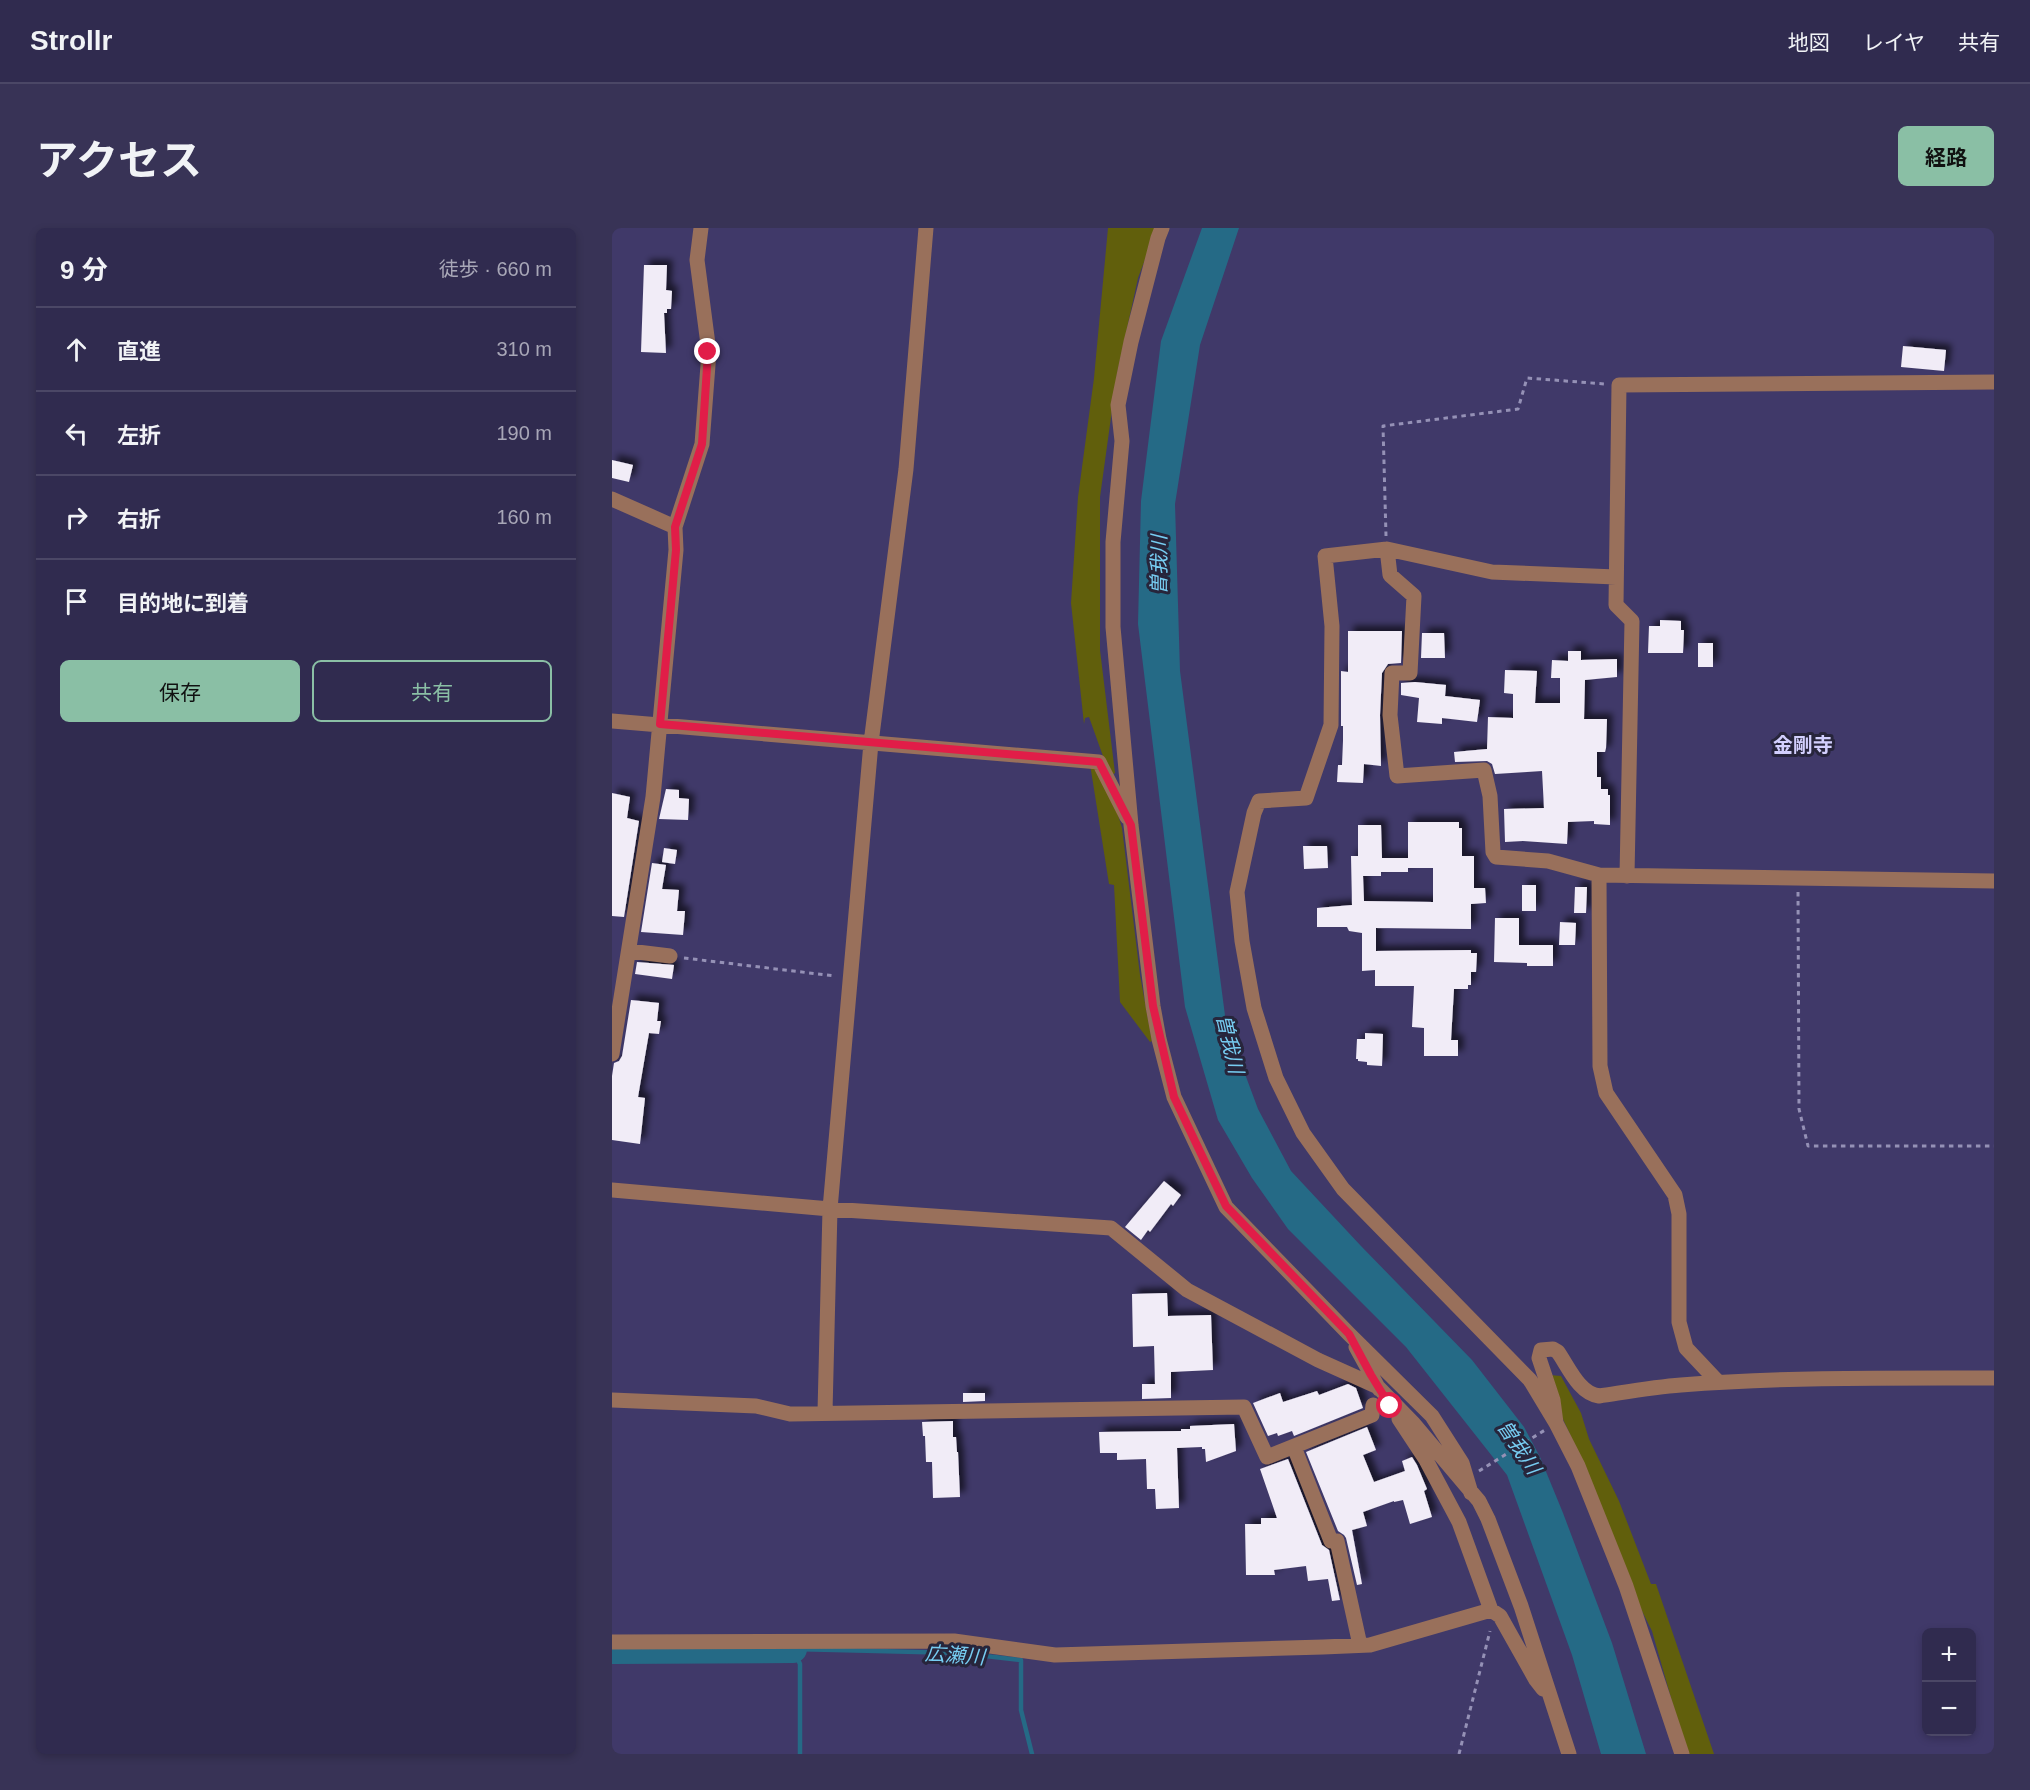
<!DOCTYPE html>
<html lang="ja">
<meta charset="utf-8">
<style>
body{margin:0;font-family:Arial,"Noto Sans JP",sans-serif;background:#383356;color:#f1f3f6}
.controls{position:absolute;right:18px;bottom:18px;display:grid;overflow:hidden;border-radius:9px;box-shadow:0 3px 9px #0003}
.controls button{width:54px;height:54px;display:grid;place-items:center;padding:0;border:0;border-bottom:2px solid #4b4766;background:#302b4f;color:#f1f3f6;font:30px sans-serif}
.stop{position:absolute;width:18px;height:18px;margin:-14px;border:4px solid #e11d48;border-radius:50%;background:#fff}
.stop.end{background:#e11d48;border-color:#fff;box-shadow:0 2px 6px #0008}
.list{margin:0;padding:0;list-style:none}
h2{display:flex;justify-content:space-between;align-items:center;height:78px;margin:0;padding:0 24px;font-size:26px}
h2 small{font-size:20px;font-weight:400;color:#a8a7b7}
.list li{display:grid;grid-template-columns:39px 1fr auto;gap:18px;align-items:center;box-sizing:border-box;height:84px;padding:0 24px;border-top:2px solid #4b4766}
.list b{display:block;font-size:22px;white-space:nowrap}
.list em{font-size:20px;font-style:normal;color:#a8a7b7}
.actions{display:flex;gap:12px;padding:18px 24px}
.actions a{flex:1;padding:14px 0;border:2px solid #8abfa5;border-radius:9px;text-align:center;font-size:21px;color:#8abfa5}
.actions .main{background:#8abfa5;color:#111}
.icon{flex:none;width:33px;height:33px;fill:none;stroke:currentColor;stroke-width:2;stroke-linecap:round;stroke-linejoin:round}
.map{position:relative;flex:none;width:1382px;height:1526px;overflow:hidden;border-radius:9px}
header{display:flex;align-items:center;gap:36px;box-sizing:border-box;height:84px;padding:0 30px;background:#302b4f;border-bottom:2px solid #4b4766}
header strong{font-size:28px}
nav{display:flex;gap:33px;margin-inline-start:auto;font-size:21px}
.intro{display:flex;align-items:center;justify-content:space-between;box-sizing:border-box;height:144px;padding:0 36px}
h1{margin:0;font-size:42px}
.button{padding:15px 27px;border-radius:9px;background:#8abfa5;color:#111;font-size:21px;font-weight:700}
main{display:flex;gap:36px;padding:0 36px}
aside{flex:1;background:#302b4f;border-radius:9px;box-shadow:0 3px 9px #0003}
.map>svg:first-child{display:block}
.green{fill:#615f0c}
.water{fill:#256a86}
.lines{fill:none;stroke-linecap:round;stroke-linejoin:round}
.stream{stroke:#256a86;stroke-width:4.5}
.river{stroke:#256a86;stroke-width:28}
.building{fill:#f1ecf7;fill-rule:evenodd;filter:url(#shadow)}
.path{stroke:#9591b6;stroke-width:3;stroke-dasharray:4.5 4.5;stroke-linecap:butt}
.minor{stroke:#99705b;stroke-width:15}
.route{stroke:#e11d48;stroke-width:8}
.labels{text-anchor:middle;stroke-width:6;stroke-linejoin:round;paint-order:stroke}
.water-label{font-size:20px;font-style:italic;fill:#77cdf2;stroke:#27253b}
.neighbourhood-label{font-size:20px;font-weight:bold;fill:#d2cffd;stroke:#27253b}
</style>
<header>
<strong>Strollr</strong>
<nav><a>地図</a><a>レイヤ</a><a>共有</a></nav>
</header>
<div class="intro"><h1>アクセス</h1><a class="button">経路</a></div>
<main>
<aside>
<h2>9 分<small>徒歩 · 660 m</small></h2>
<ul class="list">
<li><svg class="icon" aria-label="ahead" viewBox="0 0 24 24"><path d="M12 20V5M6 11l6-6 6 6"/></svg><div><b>直進</b></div><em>310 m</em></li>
<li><svg class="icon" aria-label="left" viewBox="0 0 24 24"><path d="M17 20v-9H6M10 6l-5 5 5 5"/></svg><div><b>左折</b></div><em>190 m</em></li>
<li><svg class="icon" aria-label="right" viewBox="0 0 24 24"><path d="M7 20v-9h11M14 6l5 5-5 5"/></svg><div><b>右折</b></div><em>160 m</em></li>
<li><svg class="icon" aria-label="arrive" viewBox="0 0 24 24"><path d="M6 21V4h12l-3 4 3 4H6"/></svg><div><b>目的地に到着</b></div></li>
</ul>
<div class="actions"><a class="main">保存</a><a>共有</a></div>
</aside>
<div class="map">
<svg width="1382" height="1526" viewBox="0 0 1382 1526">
<defs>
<filter id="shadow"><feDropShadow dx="5.5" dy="-5.5" stdDeviation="3" flood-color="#0009"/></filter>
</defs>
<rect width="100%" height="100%" fill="#403969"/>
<path class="green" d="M496 0H545L526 50 505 146 488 269V422L503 545 500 547 497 545 477 489 473 490 472 496 459 375 466 269 482 150Z
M478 536 487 543 500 567 510 600 528 747 540 813 538 814 508 774 502 657 497 656Z
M938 1147 949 1148 969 1185 977 1211 1007 1273 1039 1356H1044L1102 1526H1075L1040 1403 1021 1365 969 1230 950 1189Z"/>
<path class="water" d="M590 0H627L588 117 563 276 568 443 614 795 646 881 679 943 749 1018 860 1132 912 1199 928 1229 951 1285 1000 1415 1034 1526H989L960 1427 895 1247 794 1119 676 1001 640 950 606 892 573 779 526 396 529 273 549 113Z"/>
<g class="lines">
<path class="stream" d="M188 1526V1436L181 1421 347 1425 409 1432V1482L420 1526"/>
<path class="river" d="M0 1422 181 1421"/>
</g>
<path class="building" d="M32 37H55L54 62 60 63 59 81H55V85H52L54 125 29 124Z
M1291 118 1334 122 1332 143 1289 139Z
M0 232 21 237 17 254 0 250Z
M1048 392 1069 393V402H1072L1071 425H1036L1037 398H1048Z
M736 403H790L789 435 776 436 770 445 768 487 769 538 752 536 751 555 725 554 726 537H730L731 513V498H729V443L736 444Z
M810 405H832L833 430H809Z
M1086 415H1101V439H1086Z
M956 423H969V432L1005 431V449L973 452 972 491H995L994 520 993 524H985V549H989V561H996V567H998V597L982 596V593L956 594 955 616 911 613 893 614 892 581 932 580 930 543 883 546 880 536 875 533 843 534 842 524 875 521 876 489 901 490V466L892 465 893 442 925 443 923 475H948V450H939L940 432 956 433Z
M803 454 834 457 833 468 868 472 865 494 830 490V496L805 494 807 470 789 467V455Z
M54 561 67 562V570L77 571 76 592 47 591Z
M0 565 18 569 15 590 27 593 12 689 0 688Z
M796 594H847V600H850V628H862V660H873L874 675 859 676V701L764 700V723L859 722V725H865L864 744H859V757H856V761H842L839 812H846V828H812V800L800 799 802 758H763V742L750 743V705L737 703 735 699H705V680L740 677 739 628H746V597H769L770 630H796ZM796 640H821V674L752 673 751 648H769V644H796Z
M691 618H715L716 640 692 641Z
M52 620 65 622 63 636 50 634Z
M40 635 54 637 50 661 67 662 65 683H73L71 707 29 704Z
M910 657H924V683H910Z
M963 659H975L974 685H962Z
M883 690H907V717H941V738H915V735L882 734Z
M948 694 964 695 963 717H947Z
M25 734 62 737 60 751 23 746Z
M19 772 47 775 45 793H49L47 806 37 805 26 869 33 870 28 916 0 912V848L2 835 7 833 10 828Z
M753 805 771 806 770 838 755 837V834L746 833V831H744L745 811H753Z
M552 953 569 967 561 978 559 976 538 1004 536 1002 529 1012 513 999Z
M555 1065 556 1088 599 1087 601 1142 559 1144V1170L530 1171V1156H543L542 1118 521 1119 520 1066Z
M736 1156 744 1160 751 1180 682 1208 680 1203 666 1208 665 1205 656 1208 641 1175 668 1165 671 1174 705 1163 707 1167Z
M351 1165H373V1173L351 1174Z
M341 1193V1209H344L345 1224H346L348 1269 321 1270 320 1234H314L313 1208H311L310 1194Z
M622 1196 624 1223 594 1234 593 1221H590V1219L565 1220 567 1280 544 1281 543 1261H535L534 1231 505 1232V1225H488L487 1204 569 1203V1201H578V1198Z
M755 1199 764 1222 751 1227 762 1254 793 1243 790 1233 800 1229 805 1237 815 1261 812 1263 820 1289 798 1296 791 1272 782 1274V1273L751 1284 755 1298 740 1302 750 1356 745 1357 734 1310 732 1307 726 1303 694 1224Z
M676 1231 710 1317 717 1322 728 1372 720 1373 716 1351 696 1353 694 1338 662 1342 663 1347H634L633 1296H649V1290H665L648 1241Z"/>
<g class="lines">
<path class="path" d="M774 308 771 198 906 181 915 150 993 156
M1186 664 1187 881 1196 918H1382
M72 730 223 748
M867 1243 933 1202
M847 1526 878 1403"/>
<path class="minor" d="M550 0 546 10 519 114 506 177 510 213 501 314V399L519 597 541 778 547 811 562 869 614 979 737 1106 820 1188 850 1235 859 1265
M0 271 63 299
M775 321 778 347 802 368 798 445H780L778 487 785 548 872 542 878 568 881 624 884 629 936 633 987 647 1382 653
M0 493 487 534 515 589
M987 647 988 838 994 865 1063 967 1067 986V1094L1074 1120 1106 1154
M1015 648 1020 393 1004 377 1007 157 1382 154
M17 723 58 728
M0 826 41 569 64 322 63 299 90 216 97 124 85 32 89 0
M0 962 218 981 499 1000 575 1062 706 1132 766 1159 802 1196 867 1273 876 1291 909 1378 957 1526
M744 1119 767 1161
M0 1172 144 1178 178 1186 632 1179 655 1229 760 1187 761 1177
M213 1184 218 981 259 515 294 241 314 0
M787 1191 814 1232 847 1294 879 1382
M944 1195 918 1152 731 961 691 905 664 850 642 780 630 713 625 664 642 585 647 573 694 570 719 497 720 398 713 328 775 321 880 344 1004 349
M682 1219 719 1313H725L748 1417
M0 1414 342 1413 443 1427 711 1419 758 1417 879 1382 888 1388 924 1452 931 1461
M1070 1526 1014 1358 966 1238 944 1195 941 1172 927 1130 929 1122 941 1121 946 1124C957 1140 967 1165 987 1168 1014 1164 1042 1159 1069 1157 1173 1149 1278 1150 1382 1150"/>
</g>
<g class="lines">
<path class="route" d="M96 124 90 216 63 299 64 322 48 496 487 534 519 597 541 778 562 869 614 978 737 1106 759 1147 778 1178"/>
</g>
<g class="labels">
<g class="water-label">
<text transform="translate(547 337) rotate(-90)" y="7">曽我川</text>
<text transform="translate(618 816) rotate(77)" y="7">曽我川</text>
<text transform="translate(907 1219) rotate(56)" y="7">曽我川</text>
<text transform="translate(343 1427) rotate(4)" y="7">広瀬川</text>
</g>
<g class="neighbourhood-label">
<text x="1191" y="524">金剛寺</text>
</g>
</g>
</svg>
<div class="controls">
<button>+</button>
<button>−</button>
</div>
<div class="stop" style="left:778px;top:1178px"></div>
<div class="stop end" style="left:96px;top:124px"></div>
</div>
</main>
